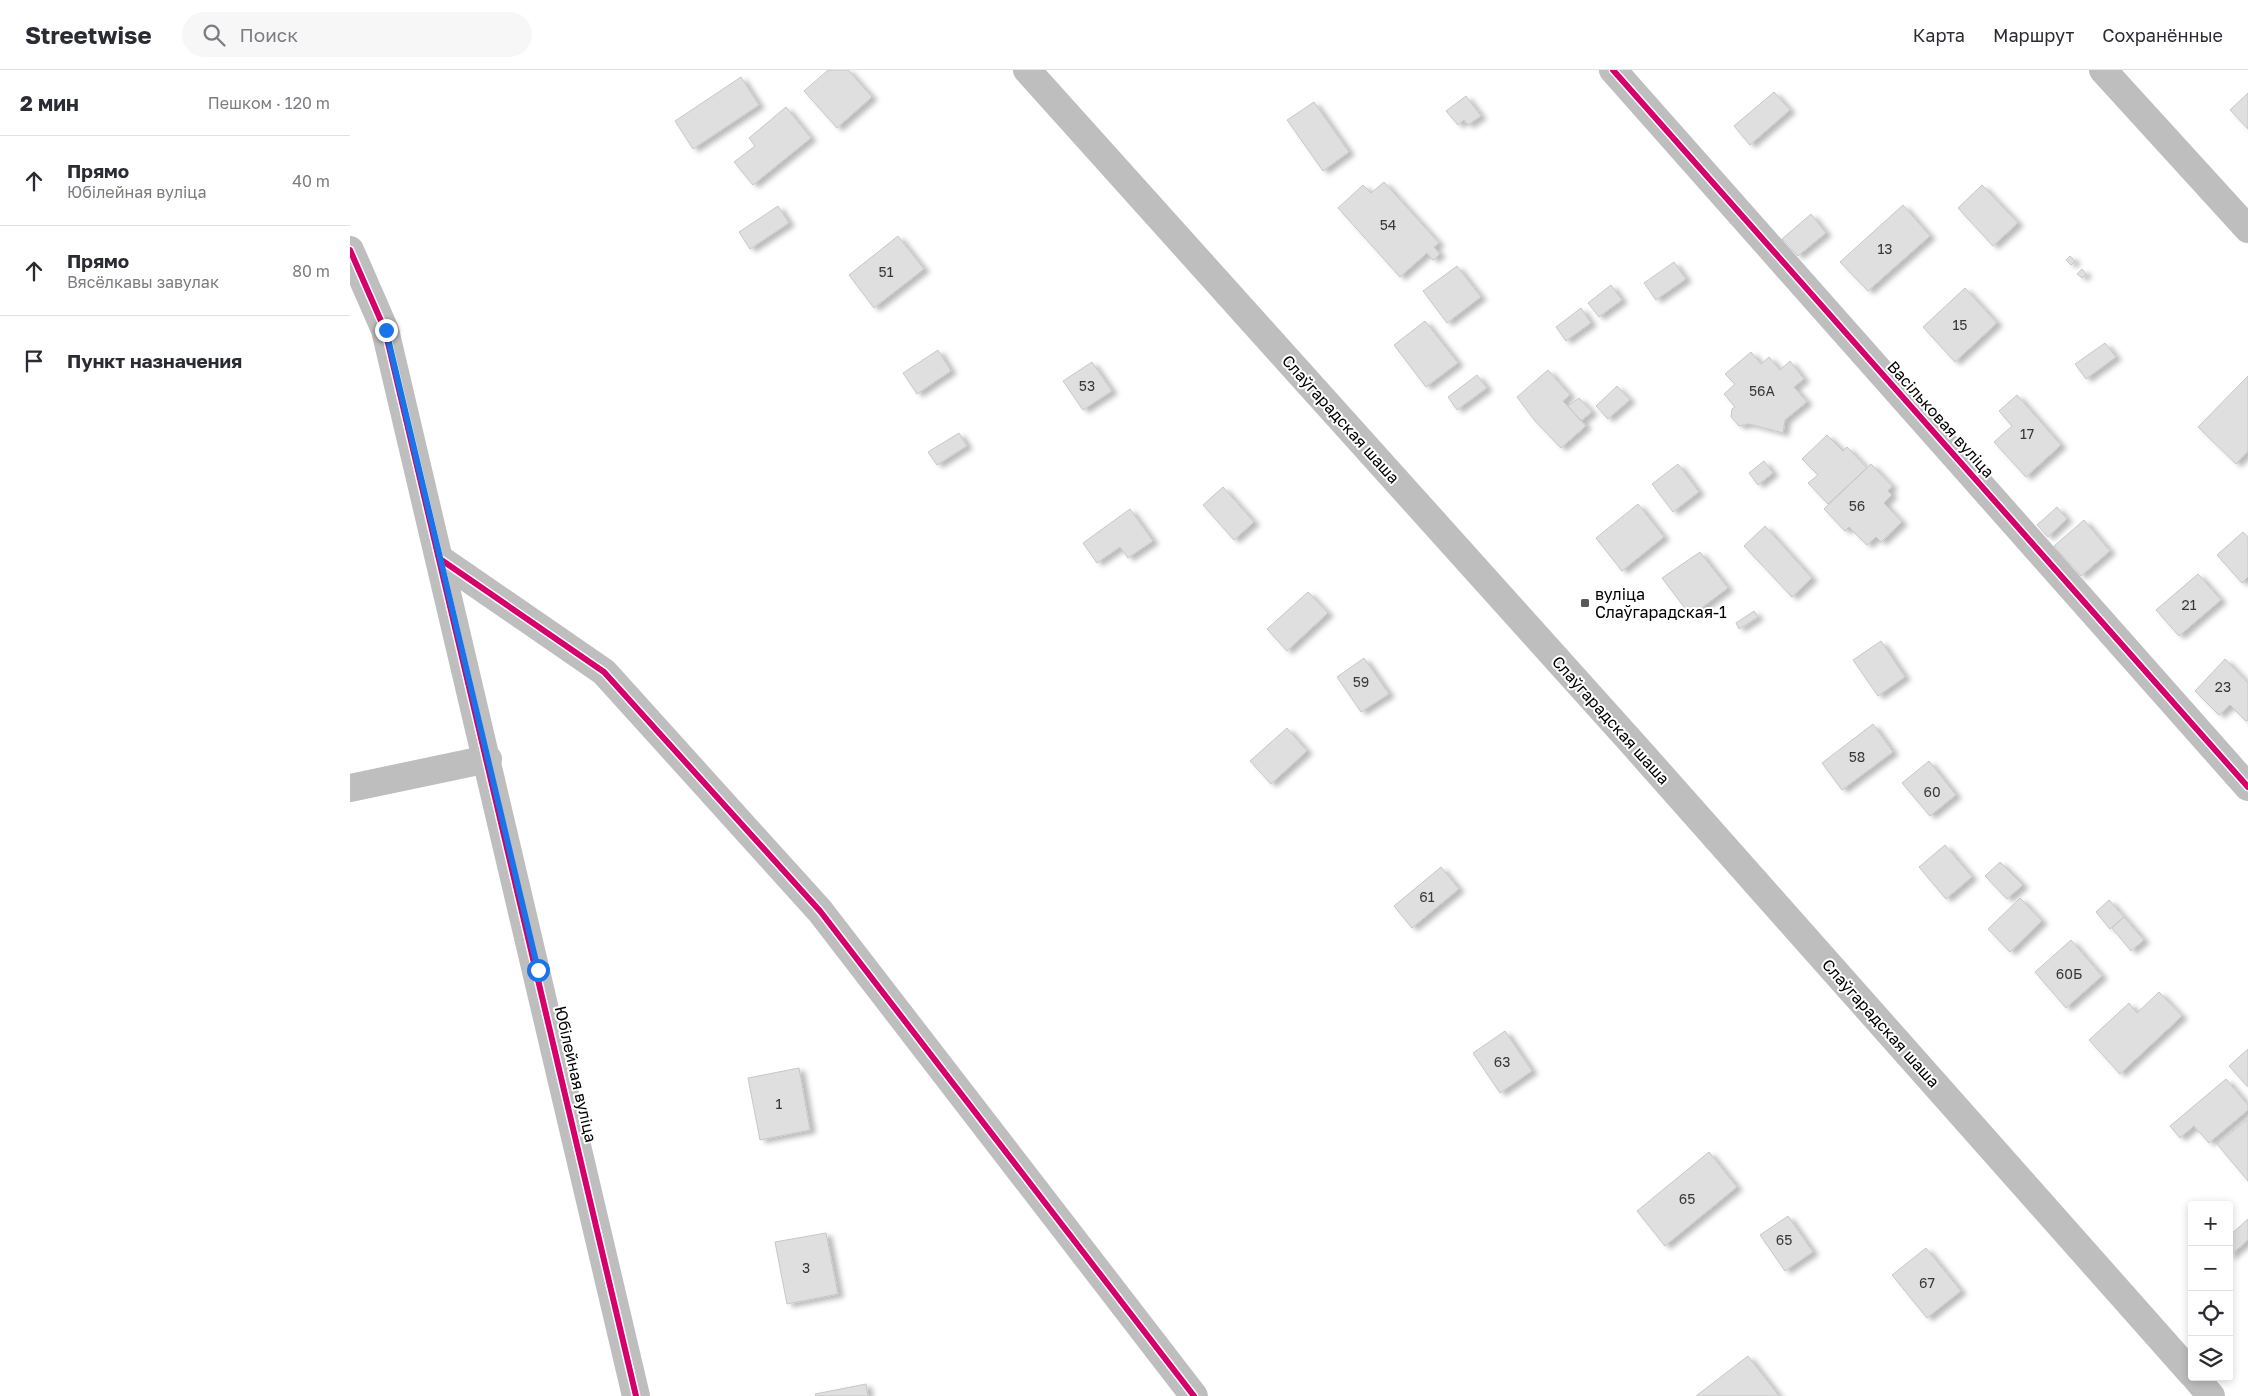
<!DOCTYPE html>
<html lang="ru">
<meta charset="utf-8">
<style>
body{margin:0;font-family:"Golos Text",sans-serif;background:#f7f7f7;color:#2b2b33}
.controls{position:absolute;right:15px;bottom:15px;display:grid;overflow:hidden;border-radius:5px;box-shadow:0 2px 8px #0003}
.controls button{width:45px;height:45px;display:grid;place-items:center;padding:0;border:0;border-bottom:1px solid #e1e1e2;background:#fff;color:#2b2b33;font:25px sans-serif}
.stop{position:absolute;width:15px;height:15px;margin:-11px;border:4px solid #1a73e8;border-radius:50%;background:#fff}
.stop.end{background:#1a73e8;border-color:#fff;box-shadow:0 1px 5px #0008}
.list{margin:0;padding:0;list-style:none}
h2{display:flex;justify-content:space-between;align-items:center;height:65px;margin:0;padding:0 20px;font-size:21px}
h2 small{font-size:16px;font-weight:400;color:#7c7c81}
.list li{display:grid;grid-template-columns:32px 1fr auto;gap:15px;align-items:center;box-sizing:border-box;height:90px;padding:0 20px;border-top:1px solid #e1e1e2}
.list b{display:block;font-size:19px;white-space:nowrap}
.list p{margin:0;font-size:16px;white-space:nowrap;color:#7c7c81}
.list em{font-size:16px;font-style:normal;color:#7c7c81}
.icon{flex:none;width:28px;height:28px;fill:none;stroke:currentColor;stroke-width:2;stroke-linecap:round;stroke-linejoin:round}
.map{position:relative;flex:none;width:1898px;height:1326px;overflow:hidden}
header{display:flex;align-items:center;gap:30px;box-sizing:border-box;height:70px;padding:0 25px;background:#fff;border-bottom:1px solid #e1e1e2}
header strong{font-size:24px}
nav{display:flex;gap:28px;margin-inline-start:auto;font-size:18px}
.search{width:350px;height:45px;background:#f7f7f7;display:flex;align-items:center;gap:12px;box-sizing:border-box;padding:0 18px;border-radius:28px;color:#7c7c81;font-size:19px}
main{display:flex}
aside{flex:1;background:#fff}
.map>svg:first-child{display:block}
.building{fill:#dfdfdf;stroke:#c7c7c7;filter:url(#shadow)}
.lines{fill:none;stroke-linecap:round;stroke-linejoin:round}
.minor{stroke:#bebebe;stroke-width:28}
.major{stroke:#bebebe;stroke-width:28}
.cycleway-casing{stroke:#fff;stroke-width:9}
.cycleway{stroke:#d6006c;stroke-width:6}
.route{stroke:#1a73e8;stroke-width:6}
.poi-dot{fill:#595959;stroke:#fff;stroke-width:2}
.labels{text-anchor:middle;stroke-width:4;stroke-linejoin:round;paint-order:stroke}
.number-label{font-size:14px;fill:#383838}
.street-label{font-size:16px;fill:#000;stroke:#fff}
.poi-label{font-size:16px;fill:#000;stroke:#fff;text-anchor:start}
</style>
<header>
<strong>Streetwise</strong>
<div class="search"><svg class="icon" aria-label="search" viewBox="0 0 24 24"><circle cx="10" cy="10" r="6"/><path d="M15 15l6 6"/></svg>Поиск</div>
<nav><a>Карта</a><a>Маршрут</a><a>Сохранённые</a></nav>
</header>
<main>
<aside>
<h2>2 мин<small>Пешком · 120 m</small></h2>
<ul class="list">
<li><svg class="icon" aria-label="ahead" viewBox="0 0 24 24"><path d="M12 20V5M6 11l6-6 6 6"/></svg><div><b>Прямо</b><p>Юбілейная вуліца</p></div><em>40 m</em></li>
<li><svg class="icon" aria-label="ahead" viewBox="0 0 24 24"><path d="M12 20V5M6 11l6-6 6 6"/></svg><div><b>Прямо</b><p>Вясёлкавы завулак</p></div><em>80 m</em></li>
<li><svg class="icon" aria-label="arrive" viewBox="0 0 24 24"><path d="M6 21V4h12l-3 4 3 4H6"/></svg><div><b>Пункт назначения</b></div></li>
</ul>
</aside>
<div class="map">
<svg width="1898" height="1326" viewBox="0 0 1898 1326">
<defs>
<filter id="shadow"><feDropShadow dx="5.5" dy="3" stdDeviation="2.5" flood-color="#0004"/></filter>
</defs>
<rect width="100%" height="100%" fill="#fff"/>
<path class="building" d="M478 0H498L522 27 487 58 454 21Z
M391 7 409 35 343 79 325 51Z
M1424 22 1440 40 1400 75 1384 56Z
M1898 23V59L1880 40Z
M1116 26 1131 46 1118 55 1114 50 1108 55 1096 41Z
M964 32 999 82 973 101 937 50Z
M436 37 461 68 403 115 384 92 405 76 399 68Z
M1034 112 1089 173 1084 177 1090 184 1083 190 1077 183 1050 207 988 138 1013 115 1021 123Z
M1632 115 1668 153 1643 176 1608 138Z
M1553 135 1580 166 1518 221 1490 192Z
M428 136 439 153 400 179 389 162Z
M1461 144 1476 163 1448 186 1432 169Z
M548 166 574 199 524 238 499 205Z
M1720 186 1725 191 1721 195 1716 190Z
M1324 192 1336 209 1306 230 1294 213Z
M1107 196 1131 227 1097 253 1073 221Z
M1732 199 1736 204 1732 208 1727 204Z
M1261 215 1272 230 1249 247 1238 233Z
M1615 218 1647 253 1605 292 1573 257Z
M1231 238 1241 253 1216 271 1206 257Z
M1075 251 1108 293 1076 317 1044 275Z
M1755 273 1766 287 1736 309 1725 294Z
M588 280 601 301 567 324 553 303Z
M1401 282 1411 294 1419 287 1430 300 1440 291 1454 309 1444 317 1457 332 1435 350 1433 363 1399 354 1389 356 1381 347 1382 339 1385 337 1374 324 1385 314 1375 304Z
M742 292 762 321 733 340 713 311Z
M1198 300 1220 325 1213 331 1236 356 1211 378 1185 351 1167 327Z
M1127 305 1137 318 1107 340 1098 327Z
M1898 306V381L1886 394 1848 357Z
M1267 316 1280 330 1258 349 1246 336Z
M1667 325 1711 375 1676 407 1644 372 1662 356 1649 341Z
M1229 328 1242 342 1231 351 1218 336Z
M609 363 617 376 587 395 578 382Z
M1477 365 1493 381 1497 377 1517 398 1478 434 1458 413 1468 405 1452 389Z
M1414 391 1423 403 1408 415 1399 403Z
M1328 394 1349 422 1323 442 1302 414Z
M1521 394 1542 416 1538 421 1542 425 1534 433 1552 452 1531 472 1526 467 1517 475 1499 457 1495 461 1474 439Z
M873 417 904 452 884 470 853 435Z
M1288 434 1314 467 1272 501 1246 468Z
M1707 437 1717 449 1698 467 1687 455Z
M780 439 803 471 778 488 770 477 747 493 733 473Z
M1734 450 1760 481 1731 506 1704 476Z
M1415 456 1462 508 1442 527 1394 476Z
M1893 462 1898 468V507L1892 513 1867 485Z
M1350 482 1378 518 1341 546 1312 508Z
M1848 504 1871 530 1829 566 1806 540Z
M958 522 978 543 937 581 917 559Z
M1404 541 1408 547 1389 559 1386 553Z
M1531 571 1555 607 1528 626 1503 590Z
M1014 588 1039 624 1011 642 987 607Z
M1875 589 1898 613V650L1896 651 1880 635 1869 645 1845 621Z
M1523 654 1543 682 1492 720 1472 693Z
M937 658 957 681 921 714 900 691Z
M1579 691 1606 725 1580 746 1552 713Z
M1595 775 1622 807 1596 829 1569 797Z
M1650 792 1673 815 1657 829 1635 806Z
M1091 797 1109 819 1062 858 1044 836Z
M1670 828 1692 851 1660 882 1638 859Z
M1759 830 1774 847 1760 859 1746 842Z
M1774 847 1794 870 1781 881 1762 858Z
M1721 870 1752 906 1716 938 1685 902Z
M1809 922 1832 946 1770 1004 1739 970 1779 933 1787 943Z
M1155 961 1182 1001 1150 1023 1123 983Z
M1898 979V1016H1897L1879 996Z
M449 998 460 1060 410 1070 398 1008Z
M1876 1009 1898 1035V1040L1859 1073 1844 1056 1830 1068 1820 1056Z
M1898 1049V1111L1867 1074Z
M1359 1082 1387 1117 1315 1176 1287 1141Z
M1438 1146 1463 1182 1435 1201 1410 1165Z
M1898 1149V1170L1879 1187V1166Z
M476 1163 488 1224 437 1234 425 1172Z
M1576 1178 1611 1221 1577 1248 1542 1205Z
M1398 1286 1429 1326H1346Z
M516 1314 518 1326H466L465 1324Z"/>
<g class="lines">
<path class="minor" d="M1263 0 1898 717
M1753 0 1898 159
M0 180 35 260 286 1326
M90 489 254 602 470 841 844 1326
M0 718 138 689"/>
<path class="major" d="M677 0 1284 675 1842 1304
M1845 1307 1861 1326"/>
<defs>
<path id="cycleway" d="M1263 0 1898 717
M0 180 35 260 286 1326
M90 489 254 602 470 841 844 1326"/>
</defs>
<use href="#cycleway" class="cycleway-casing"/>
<use href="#cycleway" class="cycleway"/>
</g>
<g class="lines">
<path class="route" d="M36 260 188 900"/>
</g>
<rect class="poi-dot" x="1230" y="528" width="10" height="10" rx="2.5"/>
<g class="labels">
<g class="number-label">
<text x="1038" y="160">54</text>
<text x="1535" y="184">13</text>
<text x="536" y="207">51</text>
<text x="1610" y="260">15</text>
<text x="737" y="321">53</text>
<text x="1412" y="326">56А</text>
<text x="1677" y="369">17</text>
<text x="1507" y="441">56</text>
<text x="1839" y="540">21</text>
<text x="1011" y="617">59</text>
<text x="1873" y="622">23</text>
<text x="1507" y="692">58</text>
<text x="1582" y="727">60</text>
<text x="1077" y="832">61</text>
<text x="1719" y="909">60Б</text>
<text x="1152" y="997">63</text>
<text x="429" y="1039">1</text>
<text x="1337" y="1134">65</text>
<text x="1434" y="1175">65</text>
<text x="456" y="1203">3</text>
<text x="1577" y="1218">67</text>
</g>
<g class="street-label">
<text transform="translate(991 349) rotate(48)" y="6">Слаўгарадская шаша</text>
<text transform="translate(1591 349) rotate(48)" y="6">Васільковая вуліца</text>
<text transform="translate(1261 650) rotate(48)" y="6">Слаўгарадская шаша</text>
<text transform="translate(1531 953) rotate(48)" y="6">Слаўгарадская шаша</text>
<text transform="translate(226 1004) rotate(77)" y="6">Юбілейная вуліца</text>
</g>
<g class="poi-label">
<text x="1245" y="530">вуліца<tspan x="1245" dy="18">Слаўгарадская-1</tspan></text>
</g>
</g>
</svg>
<div class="controls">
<button>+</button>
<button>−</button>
<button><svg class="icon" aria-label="locate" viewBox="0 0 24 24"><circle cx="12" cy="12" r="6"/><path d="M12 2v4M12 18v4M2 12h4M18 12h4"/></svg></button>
<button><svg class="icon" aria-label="layers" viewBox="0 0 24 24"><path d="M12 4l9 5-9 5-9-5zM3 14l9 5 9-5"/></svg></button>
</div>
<div class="stop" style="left:188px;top:900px"></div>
<div class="stop end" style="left:36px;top:260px"></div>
</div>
</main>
